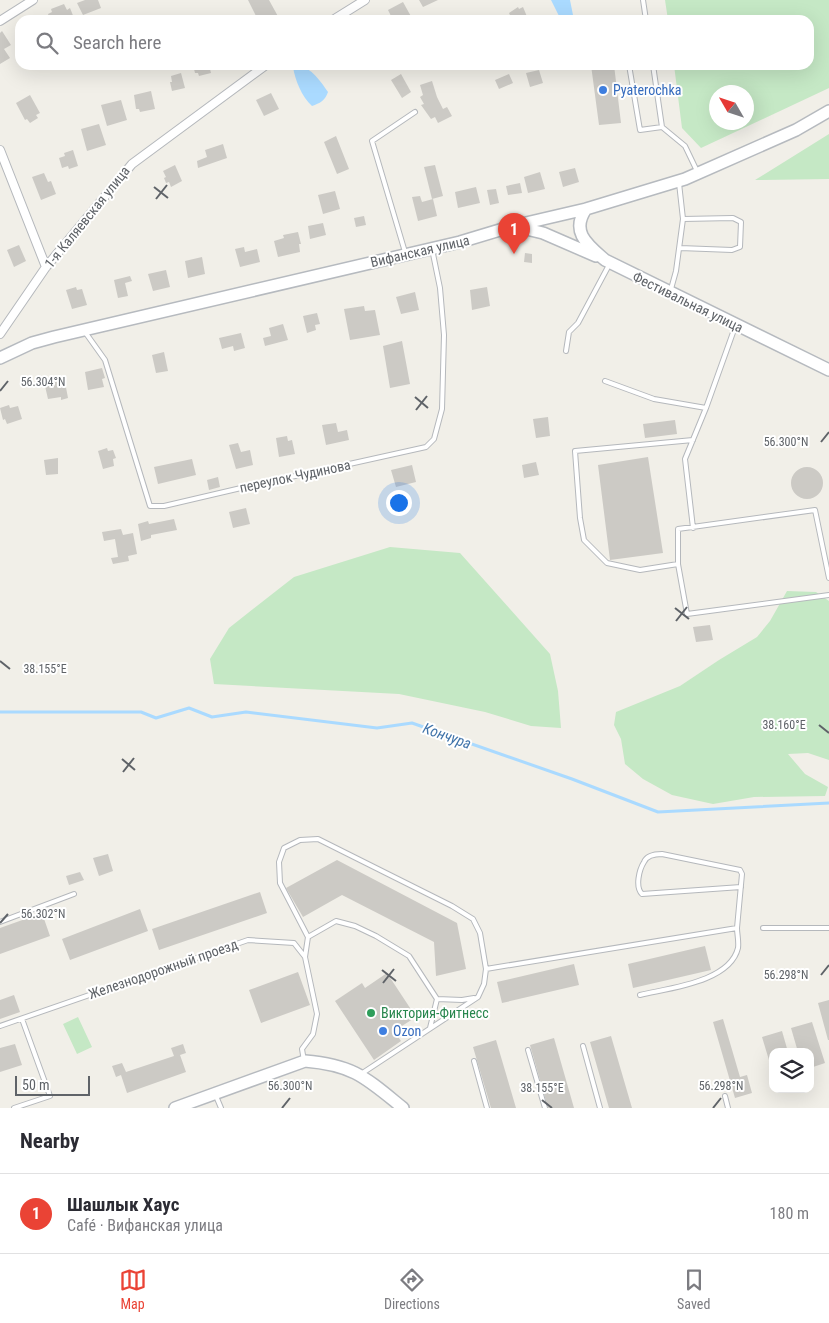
<!DOCTYPE html>
<meta charset="utf-8">
<style>
body{margin:0;font-family:"Roboto Condensed",sans-serif;background:#f2f2f3;color:#2b2b33}
.controls{position:absolute;right:15px;bottom:15px;display:grid;overflow:hidden;border-radius:10px;box-shadow:0 5px 20px #0002}
.controls button{width:45px;height:45px;display:grid;place-items:center;padding:0;border:0;border-bottom:1px solid #e1e1e2;background:#fff;color:#2b2b33;font:25px sans-serif}
.compass{position:absolute;left:709px;top:85px;width:45px;height:45px;border-radius:50%;background:#fff;box-shadow:0 5px 20px #0002;rotate:309deg}
.scale{position:absolute;left:15px;bottom:12px;width:75px;box-sizing:border-box;padding-left:5px;border:2px solid #5f6368;border-top:0;font-size:14px;line-height:18px;white-space:nowrap;color:#5f6368;-webkit-text-stroke:4px #fff;paint-order:stroke}
.you{position:absolute;left:398px;top:502px;width:18px;height:18px;margin:-12px;border:4px solid #fff;border-radius:50%;background:#1a73e8;box-shadow:0 0 0 8px #1a73e833}
.badge{display:grid;place-items:center;width:32px;height:32px;border-radius:50%;background:#ea4335;color:#fff;font-size:16px;font-weight:700}
.pin{position:absolute;translate:-50% -41px;filter:drop-shadow(0 1px 2px #0008)}
.pin::after{content:'';position:absolute;top:26px;width:18px;height:15px;background:inherit;clip-path:polygon(0 0,100% 0,50% 100%)}
.list{margin:0;padding:0;list-style:none}
h2{display:flex;justify-content:space-between;align-items:center;height:65px;margin:0;padding:0 20px;font-size:21px}
h2 small{font-size:16px;font-weight:400;color:#7c7c81}
.list li{display:grid;grid-template-columns:32px 1fr auto;gap:15px;align-items:center;box-sizing:border-box;height:80px;padding:0 20px;border-top:1px solid #e1e1e2}
.list b{display:block;font-size:19px;white-space:nowrap}
.list p{margin:0;font-size:16px;white-space:nowrap;color:#7c7c81}
.list em{font-size:16px;font-style:normal;color:#7c7c81}
.icon{flex:none;width:28px;height:28px;fill:none;stroke:currentColor;stroke-width:2;stroke-linecap:round;stroke-linejoin:round}
.map{position:relative;flex:none;width:829px;height:1108px;overflow:hidden}
.search{position:absolute;background:#fff;box-shadow:0 5px 20px #0002;left:15px;right:15px;top:15px;height:55px;display:flex;align-items:center;gap:12px;box-sizing:border-box;padding:0 18px;border-radius:15px;color:#7c7c81;font-size:19px}
.sheet{height:145px;background:#fff}
nav{display:flex;justify-content:space-around;align-items:center;box-sizing:border-box;height:70px;border-top:1px solid #e1e1e2;background:#fff;font-size:14px;color:#7c7c81}
nav a{display:grid;justify-items:center;gap:2px}
nav .on{color:#ea4335}
.map>svg:first-child{display:block}
.green{fill:#c5e8c5;fill-rule:evenodd}
.water{fill:#aadaff}
.lines{fill:none;stroke-linecap:round;stroke-linejoin:round}
.stream{stroke:#aadaff;stroke-width:3}
.building{fill:#cccac5}
.lane-casing{stroke:#b5b8bc;stroke-width:6}
.street-casing{stroke:#b5b8bc;stroke-width:10}
.secondary-casing{stroke:#b6babf;stroke-width:14}
.lane{stroke:#fff;stroke-width:4}
.street{stroke:#fff;stroke-width:8}
.secondary{stroke:#fff;stroke-width:11}
.ticks{fill:none;stroke:#5f6368;stroke-width:2}
.shop-dot{fill:#3f7fe0;stroke:#fff;stroke-width:2}
.leisure-dot{fill:#2e9e5b;stroke:#fff;stroke-width:2}
.labels{text-anchor:middle;stroke-width:4;stroke-linejoin:round;paint-order:stroke}
.shop-label{font-size:14px;fill:#366cbe;stroke:#fff;text-anchor:start}
.street-label{font-size:14px;fill:#5f6368;stroke:#fff}
.leisure-label{font-size:14px;fill:#27864d;stroke:#fff;text-anchor:start}
.water-label{font-size:15px;font-style:italic;fill:#4174aa;stroke:#fff}
.ticks-label{font-size:12px;text-anchor:middle;fill:#5f6368;stroke:#fff;stroke-width:4;stroke-linejoin:round;paint-order:stroke}
</style>
<div class="map">
<svg width="829" height="1108" viewBox="0 0 829 1108">
<rect width="100%" height="100%" fill="#f1efe8"/>
<path class="green" d="M665 0H829V88L701 148 682 128 674 65H809V20H668ZM716 92H746V122H716Z
M829 134V179L755 180Z
M390 547 460 553 550 654 558 691 561 728 531 726 485 712 399 694 214 684 210 659 229 628 253 609 294 577Z
M787 591 816 592 829 601V760L808 753 788 754 805 774 828 787 825 796 754 797 713 804 672 795 643 779 625 764 621 739 614 725 616 712 680 686 719 660 757 637 770 621Z
M78 1017 92 1047 77 1054 63 1024Z"/>
<path class="water" d="M551 0H570L574 20H561Z
M295 65C309 65 320 80 328 92 325 101 320 103 312 106 302 97 295 80 293 67Z"/>
<g class="lines">
<path class="stream" d="M0 712H141L156 718 189 708 212 717 246 712 377 728 412 723 572 779 658 812 829 803"/>
</g>
<path class="building" d="M85 0H98L101 8 83 15 77 3Z
M248 0H269L280 20H258Z
M419 0H438L423 7Z
M403 2 413 20H383L391 16 388 10Z
M64 4 67 10 70 8 74 18 68 20H50L48 14 52 12 51 9Z
M518 7 519 9 523 7 528 19 512 20 509 13Z
M2 31 11 45 4 49 10 58 0 64V33Z
M193 65H209L211 73 199 76 198 73H195Z
M591 65H614L621 123 599 125Z
M539 70 543 83 530 87 526 73Z
M181 73 185 88 172 91 170 82H172L171 76Z
M401 74 411 92 402 98 391 80Z
M509 74 513 83 499 89 495 80Z
M432 81 437 97 443 109 447 107 452 116 438 123 435 117 431 119 421 105 424 104 420 97 423 95 420 85Z
M151 91 155 109 140 112 139 109H136L134 95Z
M271 93 279 109 264 116 256 100Z
M30 95 40 113 36 115 38 118 30 123 27 119 25 120 16 103Z
M121 100 127 120 107 126 101 105Z
M99 124 106 145 87 151 81 129Z
M336 136 349 169 337 174 324 142Z
M223 144 227 158 198 168 197 161 207 157 205 150Z
M73 150 78 166 69 169 68 166 62 168 59 158 65 156 64 153Z
M175 165 182 181 171 187 169 182 166 183 164 178 166 177 163 171Z
M435 165 443 196 432 199 424 167Z
M575 168 579 182 563 187 559 172Z
M540 172 545 189 528 193 524 177Z
M44 173 48 182 51 181 56 194 41 200 32 177Z
M520 183 522 193 508 195 506 186Z
M476 187 480 203 458 208 455 192Z
M496 189 499 203 490 205 487 190Z
M335 191 340 209 323 214 318 195Z
M420 196 422 202 433 199 437 216 418 221 412 197Z
M364 216 366 225 356 227 354 218Z
M323 223 326 235 310 239 308 226Z
M298 232 301 244H299L300 252 278 257 274 241 284 238 283 235Z
M19 245 26 261 14 267 7 250Z
M244 247 245 252 257 249 260 262 240 267 235 249Z
M525 253 532 254V263L524 262Z
M202 257 205 274 188 278 185 261Z
M166 270 170 287 153 291 148 274Z
M130 276 132 281 125 283 128 296 118 298 114 280Z
M76 287 77 290 82 289 87 305 72 309 66 290Z
M487 287 490 306 472 310 470 290Z
M415 292 419 310 401 314 396 297Z
M364 306 365 311 375 310 380 335 350 340 344 309Z
M317 313 320 324 315 325 316 330 307 333 303 316Z
M283 324 288 340 265 346 263 338 271 336 269 328Z
M241 333 245 348 234 351 233 346 222 349 219 338Z
M402 341 410 384 390 388 383 346Z
M164 352 168 371 156 373 152 355Z
M102 368 105 378 102 379 104 387 88 390 85 372Z
M64 377 68 398 61 400V397L48 399 45 386H50L48 380Z
M9 405 10 408 18 406 22 419 7 424 5 419 3 420 0 408Z
M548 417 550 436 536 438 533 419Z
M675 420 677 434 645 438 643 424Z
M336 423 338 432 347 430 349 440 326 445 322 425Z
M287 436 288 441 292 440 295 454 279 457 276 438Z
M238 443 241 452 250 450 253 465 236 469 229 445Z
M107 448 108 451 113 450 116 458 113 459 114 466 103 469 98 451Z
M648 457 663 553 610 560 598 465Z
M58 458V474L46 475 44 460Z
M192 459 196 475 158 484 154 467Z
M536 462 539 475 524 478 522 465Z
M412 465 416 482 396 487 391 470Z
M791 483a16 16 0 1 1 32 0a16 16 0 1 1-32 0Z
M218 477 220 487 209 490 207 480Z
M246 508 250 524 233 528 229 512Z
M174 519 177 530 151 535V538L141 541 138 524 148 521 149 524Z
M121 529 123 535 133 533 137 554 128 556 129 561 113 564 111 558 118 557 115 539 104 541 102 532Z
M710 625 713 640 696 642 693 627Z
M108 854 113 871 99 876 93 858Z
M337 860 457 923 466 969 436 976 434 942 342 895 303 917 286 888Z
M80 872 84 880 69 885 66 876Z
M260 892 267 913 159 950 152 929Z
M140 909 148 931 70 960 62 939Z
M42 913 50 936 0 954V928Z
M705 946 711 970 633 988 628 964Z
M574 964 579 985 502 1003 497 982Z
M298 972 310 1005 261 1023 249 990Z
M387 973 416 1017 394 1031 401 1041 374 1060 335 1001 362 983 365 988Z
M14 995 20 1012 0 1019V1000Z
M829 1000V1040H828L818 1003Z
M723 1019 740 1077 747 1075 752 1093 735 1098 713 1022Z
M812 1022 825 1063 810 1068V1052H798L791 1028Z
M782 1031 788 1052H773L772 1070 762 1037Z
M611 1036 632 1108H609L590 1042Z
M554 1038 574 1108H548L530 1045Z
M496 1040 516 1108H491L473 1047Z
M15 1044 22 1065 0 1072V1048Z
M183 1044 186 1053 180 1055 186 1072 127 1093 121 1075 116 1077 112 1066 122 1063 126 1072 174 1056 171 1048Z"/>
<g class="lines">
<defs>
<path id="lane" d="M643 0 646 20
M629 65 640 130 662 127
M653 65 662 127 685 146 697 171
M680 248 732 250 740 247 741 222 733 218 683 219
M405 252 372 141 415 112
M671 289 676 271 683 219 679 183
M85 332 105 360 150 506H164L241 488 426 447 434 439 442 409 444 335 440 288 432 249
M566 351 569 332 578 323 609 265
M605 381 654 399 706 408 735 327
M693 528 685 459 706 408
M678 564 640 570 607 563 584 540 580 518 575 451 693 440
M829 578 815 510 678 529V564L687 614 829 595
M0 922 74 894
M763 928H829
M308 937 280 883 279 862 284 848 300 840 318 839 452 906 473 919 480 933 486 969 484 984 478 997 361 1074
M305 957 308 937 336 921 355 926 376 936 409 956 437 999 462 1000 474 998
M486 969 737 928 742 874 740 870 662 854C656 854 647 855 644 862 639 870 635 887 642 894L741 887
M640 995C669 988 730 982 738 948 739 941 737 934 737 928
M0 1026 248 940 294 943 305 957 317 1014 313 1034 302 1049 304 1061
M430 1028 437 999
M583 1046 600 1108
M528 1050 545 1108
M474 1061 487 1108
M216 1096 221 1108
M725 1096 728 1108
M14 1108 50 1096 22 1019"/>
<path id="street" d="M333 20 365 0
M0 21 33 0
M0 150 46 267
M0 334 46 267 132 164 266 65"/>
<path id="secondary" d="M586 209C570 232 588 245 605 260L829 370
M518 227 543 233 596 256
M0 358 32 343 54 337 460 242 513 226 586 209 685 179 796 130 829 111
M175 1108 305 1061C354 1065 366 1078 403 1108"/>
</defs>
<use href="#lane" class="lane-casing"/>
<use href="#street" class="street-casing"/>
<use href="#secondary" class="secondary-casing"/>
<use href="#lane" class="lane"/>
<use href="#street" class="street"/>
<use href="#secondary" class="secondary"/>
</g>
<path class="ticks" d="M154 187 168 198M156 199 167 185M0 391 8 381M415 397 428 408M416 410 427 396M821 442 829 432M675 608 689 619M676 621 687 607M0 661 10 669M819 725 829 733M122 759 135 770M123 772 134 758M0 923 8 914M382 970 396 981M821 975 829 965M383 983 394 969M542 1100 552 1108M282 1108 290 1098M713 1108 721 1098"/>
<g class="shop-dot">
<circle cx="603" cy="90" r="5"/>
<circle cx="383" cy="1031" r="5"/>
</g>
<circle class="leisure-dot" cx="371" cy="1013" r="5"/>
<g class="labels">
<g class="shop-label">
<text x="613" y="95">Pyaterochka</text>
<text x="393" y="1036">Ozon</text>
</g>
<g class="street-label">
<text transform="translate(87 217) rotate(-51)" y="5">1-я Каляевская улица</text>
<text transform="translate(420 251) rotate(-13)" y="5">Вифанская улица</text>
<text transform="translate(688 302) rotate(26)" y="5">Фестивальная улица</text>
<text transform="translate(295 476) rotate(-12)" y="5">переулок Чудинова</text>
<text transform="translate(163 969) rotate(-19)" y="5">Железнодорожный проезд</text>
</g>
<g class="leisure-label">
<text x="381" y="1018">Виктория-Фитнесс</text>
</g>
<g class="water-label">
<text transform="translate(447 736) rotate(20)" y="5">Кончура</text>
</g>
</g>
<g class="ticks-label">
<text x="43" y="386">56.304°N</text>
<text x="786" y="446">56.300°N</text>
<text x="45" y="673">38.155°E</text>
<text x="784" y="729">38.160°E</text>
<text x="43" y="918">56.302°N</text>
<text x="786" y="979">56.298°N</text>
<text x="290" y="1090">56.300°N</text>
<text x="721" y="1090">56.298°N</text>
<text x="542" y="1092">38.155°E</text>
</g>
</svg>
<div class="controls">
<button><svg class="icon" aria-label="layers" viewBox="0 0 24 24"><path d="M12 4l9 5-9 5-9-5zM3 14l9 5 9-5"/></svg></button>
</div>
<svg class="compass" viewBox="-18 -18 36 36"><path d="M0-13l5 13h-10z" fill="#e53935"/><path d="M0 13l5-13h-10z" fill="#7c7c81"/></svg>
<div class="scale">50 m</div>
<div class="you"></div>
<div class="pin badge" style="left:514px;top:254px">1</div>
<div class="search"><svg class="icon" aria-label="search" viewBox="0 0 24 24"><circle cx="10" cy="10" r="6"/><path d="M15 15l6 6"/></svg>Search here</div>
</div>
<section class="sheet">
<h2>Nearby<small></small></h2>
<ul class="list">
<li><span class="badge">1</span><div><b>Шашлык Хаус</b><p>Café · Вифанская улица</p></div><em>180 m</em></li>
</ul>
</section>
<nav>
<a class="on"><svg class="icon" aria-label="map" viewBox="0 0 24 24"><path d="M3 6l6-2 6 2 6-2v14l-6 2-6-2-6 2zM9 4v14M15 6v14"/></svg>Map</a>
<a><svg class="icon" aria-label="directions" viewBox="0 0 24 24"><path d="M12 3l9 9-9 9-9-9zM9 14v-3h6M13 9l2 2-2 2"/></svg>Directions</a>
<a><svg class="icon" aria-label="saved" viewBox="0 0 24 24"><path d="M7 4h10v16l-5-4-5 4z"/></svg>Saved</a>
</nav>
